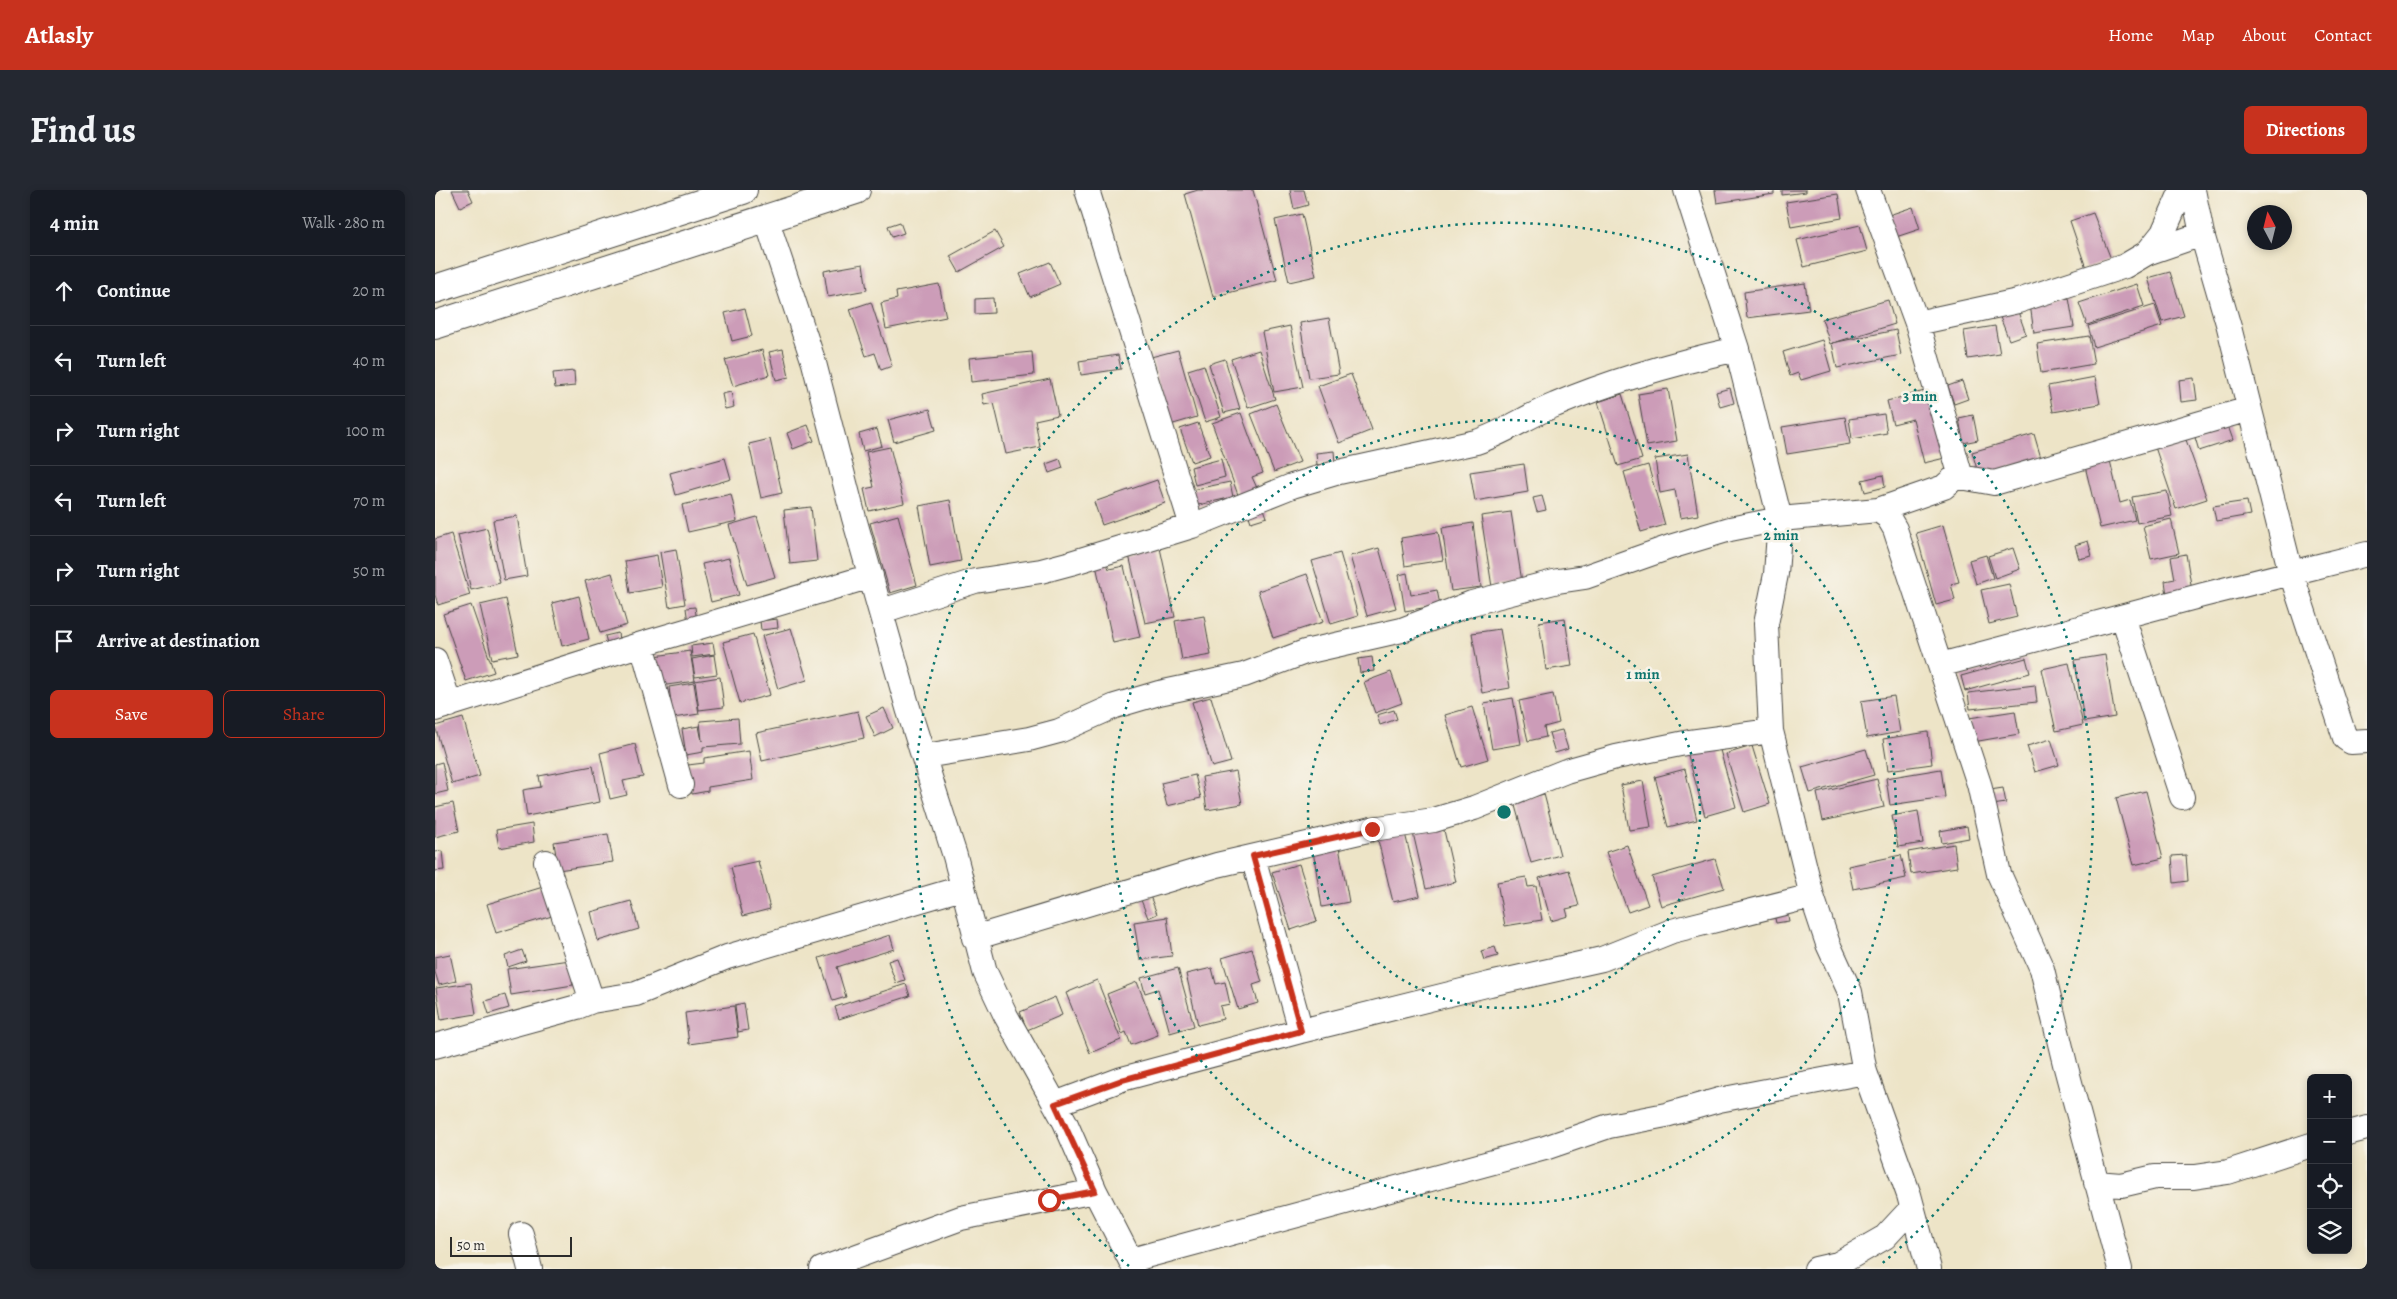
<!DOCTYPE html>
<meta charset="utf-8">
<style>
body{margin:0;font-family:Alegreya,serif;background:#242831;color:#f1f3f6}
.controls{position:absolute;right:15px;bottom:15px;display:grid;overflow:hidden;border-radius:8px;box-shadow:0 2px 8px #0003}
.controls button{width:45px;height:45px;display:grid;place-items:center;padding:0;border:0;border-bottom:1px solid #363941;background:#171b24;color:#f1f3f6;font:25px sans-serif}
.compass{position:absolute;left:1812px;top:15px;width:45px;height:45px;border-radius:50%;background:#171b24;box-shadow:0 2px 8px #0003;rotate:353deg}
.scale{position:absolute;left:15px;bottom:12px;width:122px;box-sizing:border-box;padding-left:5px;border:2px solid #2b2b2b;border-top:0;font-size:14px;line-height:18px;white-space:nowrap;color:#2b2b2b;-webkit-text-stroke:4px #f7f3e8;paint-order:stroke}
.stop{position:absolute;width:15px;height:15px;margin:-11px;border:4px solid #c8321e;border-radius:50%;background:#fff}
.stop.end{background:#c8321e;border-color:#fff;box-shadow:0 1px 5px #0008}
.list{margin:0;padding:0;list-style:none}
h2{display:flex;justify-content:space-between;align-items:center;height:65px;margin:0;padding:0 20px;font-size:21px}
h2 small{font-size:16px;font-weight:400;color:#9ea1a6}
.list li{display:grid;grid-template-columns:32px 1fr auto;gap:15px;align-items:center;box-sizing:border-box;height:70px;padding:0 20px;border-top:1px solid #363941}
.list b{display:block;font-size:19px;white-space:nowrap}
.list em{font-size:16px;font-style:normal;color:#9ea1a6}
.actions{display:flex;gap:10px;padding:15px 20px}
.actions a{flex:1;padding:11px 0;border:1px solid #c8321e;border-radius:8px;text-align:center;font-size:18px;color:#c8321e}
.actions .main{background:#c8321e;color:#fff}
.icon{flex:none;width:28px;height:28px;fill:none;stroke:currentColor;stroke-width:2;stroke-linecap:round;stroke-linejoin:round}
.map{position:relative;flex:none;width:1932px;height:1079px;overflow:hidden;border-radius:8px}
header{display:flex;align-items:center;gap:30px;box-sizing:border-box;height:70px;padding:0 25px;background:#c8321e;color:#fff}
header strong{font-size:24px}
nav{display:flex;gap:28px;margin-inline-start:auto;font-size:18px}
.intro{display:flex;align-items:center;justify-content:space-between;box-sizing:border-box;height:120px;padding:0 30px}
h1{margin:0;font-size:35px}
.button{padding:12px 22px;border-radius:8px;background:#c8321e;color:#fff;font-size:18px;font-weight:700}
main{display:flex;gap:30px;padding:0 30px}
aside{flex:1;background:#171b24;border-radius:8px;box-shadow:0 2px 8px #0003}
.map>svg:first-child{display:block}
.building{fill:#cc9cb8}
.lines{fill:none;stroke-linecap:round;stroke-linejoin:round}
.minor-casing{stroke:#484742;stroke-width:26}
.major-casing{stroke:#484742;stroke-width:30}
.minor{stroke:#fff;stroke-width:24}
.major{stroke:#fff;stroke-width:28}
.route{stroke:#c8321e;stroke-width:6}
.ring{fill:none;stroke:#0f766e;stroke-width:2.5;stroke-dasharray:2.5 5}
.centre{fill:#0f766e;stroke:#f7f3e8;stroke-width:2.5}
.ring-label{font-size:15px;text-anchor:middle;font-weight:bold;fill:#0f766e;stroke:#f7f3e8;stroke-width:5;stroke-linejoin:round;paint-order:stroke}
</style>
<header>
<strong>Atlasly</strong>
<nav><a>Home</a><a>Map</a><a>About</a><a>Contact</a></nav>
</header>
<div class="intro"><h1>Find us</h1><a class="button">Directions</a></div>
<main>
<aside>
<h2>4 min<small>Walk · 280 m</small></h2>
<ul class="list">
<li><svg class="icon" aria-label="ahead" viewBox="0 0 24 24"><path d="M12 20V5M6 11l6-6 6 6"/></svg><div><b>Continue</b></div><em>20 m</em></li>
<li><svg class="icon" aria-label="left" viewBox="0 0 24 24"><path d="M17 20v-9H6M10 6l-5 5 5 5"/></svg><div><b>Turn left</b></div><em>40 m</em></li>
<li><svg class="icon" aria-label="right" viewBox="0 0 24 24"><path d="M7 20v-9h11M14 6l5 5-5 5"/></svg><div><b>Turn right</b></div><em>100 m</em></li>
<li><svg class="icon" aria-label="left" viewBox="0 0 24 24"><path d="M17 20v-9H6M10 6l-5 5 5 5"/></svg><div><b>Turn left</b></div><em>70 m</em></li>
<li><svg class="icon" aria-label="right" viewBox="0 0 24 24"><path d="M7 20v-9h11M14 6l5 5-5 5"/></svg><div><b>Turn right</b></div><em>50 m</em></li>
<li><svg class="icon" aria-label="arrive" viewBox="0 0 24 24"><path d="M6 21V4h12l-3 4 3 4H6"/></svg><div><b>Arrive at destination</b></div></li>
</ul>
<div class="actions"><a class="main">Save</a><a>Share</a></div>
</aside>
<div class="map">
<svg width="1932" height="1079" viewBox="0 0 1932 1079">
<rect width="100%" height="100%" fill="#f7f3e8"/>
<filter id="ink" filterUnits="userSpaceOnUse"><feTurbulence type="fractalNoise" baseFrequency=".02" numOctaves="2"/><feDisplacementMap in="SourceGraphic" scale="10" xChannelSelector="R" yChannelSelector="G"/><feConvolveMatrix kernelMatrix="1 2 1 2 8 2 1 2 1" color-interpolation-filters="sRGB"/></filter>
<filter id="wash" filterUnits="userSpaceOnUse"><feTurbulence type="fractalNoise" baseFrequency=".0096" numOctaves="4" result="noise"/><feDisplacementMap in="SourceGraphic" scale="20" xChannelSelector="R" yChannelSelector="G"/><feGaussianBlur stdDeviation="1.12" result="paint"/><feColorMatrix in="noise" values="0 0 0 0 0 0 0 0 0 0 0 0 0 0 0 0 0 1.4 0 .05"/><feComposite in="paint" operator="in"/></filter>
<g filter="url(#wash)">
<rect width="100%" height="100%" fill="#ede4c7"/>
<g id="blocks">
<path class="building" d="M17 0H33L38 11 25 17Z
M763 0H818L842 90 778 107 750 4Z
M855 0H869L873 15 859 19Z
M1280 0H1339V4L1282 13Z
M1347 0H1371V2L1347 5Z
M1403 4 1407 28 1356 37 1351 12Z
M1478 17 1485 39 1458 48 1451 26Z
M1658 23 1676 69 1651 78 1635 31Z
M867 24 881 86 854 92 840 30Z
M465 32 469 43 457 47 453 36Z
M1425 35 1432 61 1369 77 1362 50Z
M560 41 569 57 524 82 515 66Z
M615 72 625 94 595 107 585 84Z
M428 74 432 100 393 107 389 81Z
M1735 82 1749 126 1727 132 1713 88Z
M1370 93 1374 120 1312 128 1309 102Z
M504 94 511 127 451 139 446 113 462 109 461 102Z
M1702 94 1709 116 1652 135 1644 113Z
M558 108 559 123 540 124V109Z
M1634 108 1639 137 1599 143 1595 114Z
M1453 110 1460 134 1395 154 1387 129Z
M436 112 457 176 446 180 440 163 431 166 415 119Z
M1720 115 1727 136 1659 157 1653 136Z
M1581 116 1591 144 1574 150 1563 122Z
M310 118 317 146 297 151 290 123Z
M894 128 904 184 874 188 865 133Z
M855 136 868 197 839 202 827 142Z
M1560 136 1565 164 1533 169 1529 141Z
M1461 140 1466 165 1402 178 1397 153Z
M1654 146 1659 174 1606 183 1602 154Z
M1387 150 1396 181 1366 190 1363 183 1355 186 1348 162Z
M348 159 354 187 341 190 334 162Z
M327 160 334 185 298 196 290 170Z
M743 160 762 227 735 235 716 167Z
M824 160 840 209 813 218 796 169Z
M597 162 599 185 536 192 534 168Z
M683 165 686 179 646 185 644 171Z
M790 169 805 219 789 223 774 174Z
M769 175 786 227 770 232 753 180Z
M139 181 140 196 120 198 118 183Z
M916 184 937 240 904 253 883 196Z
M1660 187 1665 214 1618 222 1613 196Z
M1759 188 1762 210 1746 212 1744 190Z
M615 189 623 225 600 230 605 257 571 264 559 213 549 215 547 204Z
M1527 191 1533 209 1519 214 1513 196Z
M1295 198 1299 213 1285 217 1281 202Z
M1233 199 1242 251 1212 256 1203 204Z
M1497 199 1514 267 1489 273 1478 229 1458 234 1452 211Z
M296 202 299 217 290 219 287 204Z
M1187 204 1207 269 1183 276 1163 212Z
M841 214 865 272 839 282 816 224Z
M495 219 501 240 459 252 453 230Z
M806 223 828 283 817 287 822 298 803 305 777 233Z
M1449 224 1452 243 1417 249 1414 229Z
M1538 225 1543 250 1528 253 1524 228Z
M1410 227 1415 254 1352 264 1347 237Z
M763 233 775 266 757 272 745 239Z
M1792 233 1798 250 1764 261 1759 244Z
M373 235 379 251 358 259 352 243Z
M442 239 447 256 428 261 424 244Z
M1599 244 1606 268 1544 286 1537 262Z
M1750 247 1772 309 1741 319 1720 257Z
M335 249 347 303 326 308 314 254Z
M455 257 469 313 434 321 429 299 439 297 431 262Z
M899 261 900 273 882 275 881 263Z
M1673 262 1685 313 1695 310 1700 330 1665 338 1648 268Z
M1253 264 1263 325 1245 328 1240 300 1225 303 1220 269Z
M290 268 296 289 241 305 235 283Z
M625 269 628 278 614 283 611 274Z
M786 269 790 287 760 295 756 277Z
M1089 274 1093 302 1040 311 1035 282Z
M1213 275 1230 335 1206 342 1189 282Z
M1448 285 1450 297 1430 302 1427 290Z
M722 290 730 313 667 335 659 312Z
M795 292 798 307 759 316 756 300Z
M1732 301 1737 326 1702 333 1697 307Z
M296 304 302 331 253 342 247 315Z
M1107 306 1111 320 1102 322 1098 308Z
M515 310 526 371 495 377 484 316Z
M1812 311 1815 325 1781 331 1778 316Z
M376 317 382 371 355 374 349 320Z
M829 319 832 327 816 332 813 323Z
M1076 322 1087 392 1057 397 1046 326Z
M463 325 482 395 455 403 435 333Z
M82 326 92 386 69 390 58 330Z
M322 327 340 387 312 395 294 335Z
M1736 329 1744 363 1716 369 1708 336Z
M1038 333 1046 397 1016 401 1007 338Z
M1508 335 1524 392 1516 394 1520 410 1501 415 1481 343Z
M52 338 65 393 36 400 23 345Z
M1003 342 1008 370 970 376 966 348Z
M16 344 35 405 3 415 0 405V349Z
M1653 351 1657 366 1644 369 1640 355Z
M725 358 740 427 710 433 694 365Z
M944 358 961 418 932 426 915 366Z
M1578 358 1585 379 1560 388 1553 366Z
M241 359 250 414 234 417 225 362Z
M905 363 923 426 896 434 877 371Z
M1751 364 1757 401 1732 405 1730 391 1740 389 1736 367Z
M222 365 227 397 195 403 190 371Z
M1551 365 1558 388 1541 394 1534 370Z
M294 368 304 405 276 412 267 374Z
M672 373 674 379 689 376 705 447 678 453 661 375Z
M177 383 192 435 165 443 150 391Z
M972 383 976 405 1002 400 1005 415 970 421 964 385Z
M872 384 888 432 838 448 823 401Z
M1574 394 1582 427 1554 434 1546 400Z
M144 406 154 449 127 456 117 413Z
M71 409 83 464 57 469 45 415Z
M36 415 59 482 31 491 8 424Z
M260 417 262 432 253 433 251 418Z
M769 426 776 465 747 470 740 431Z
M1130 428 1137 476 1111 480 1104 432Z
M342 429 343 438 326 440 325 431Z
M356 438 372 490 343 499 327 446Z
M1065 439 1075 498 1047 503 1037 443Z
M183 443 184 450 172 453 170 446Z
M318 444 335 505 305 513 288 452Z
M278 453 280 464 257 467 256 456Z
M255 461 260 491 225 496 220 466Z
M279 465 282 484 260 487 257 469Z
M1670 465 1680 527 1649 532 1640 470Z
M937 467 939 481 925 483 923 469Z
M1591 468 1595 483 1530 501 1526 486Z
M1634 473 1648 535 1621 541 1607 479Z
M956 482 967 513 940 523 929 492Z
M285 487 289 517 264 520 260 491Z
M259 493 264 524 238 528 234 497Z
M1600 495 1602 512 1535 519 1533 503Z
M1118 504 1124 533 1109 537 1111 547 1093 551 1084 511Z
M1459 506 1465 542 1432 548 1426 511Z
M776 507 796 572 777 577 757 512Z
M1078 508 1086 554 1057 559 1049 513Z
M1037 517 1053 569 1026 577 1010 525Z
M449 518 458 538 440 547 431 526Z
M959 520 962 529 945 535 942 525Z
M423 521 429 548 327 571 321 543Z
M1580 521 1584 544 1538 552 1534 528Z
M28 528 45 586 17 594 0 536Z
M303 528 305 554 268 557V562L251 565 247 539 264 536 267 551 265 531Z
M1127 540 1133 559 1120 563 1114 543Z
M1493 542 1497 574 1453 580 1448 549Z
M1616 549 1624 575 1600 582 1592 556Z
M1283 553 1301 617 1270 626 1252 562Z
M200 554 208 587 188 591 192 605 175 609 165 563Z
M1317 556 1335 614 1309 622 1291 564Z
M1431 559 1439 585 1375 603 1367 577Z
M314 561 318 590 273 597V601L257 604 253 575 269 573V568Z
M7 572 13 601 0 604V574Z
M158 576 165 612 92 626 88 600 106 597 104 586Z
M1250 579 1262 630 1233 637 1220 587Z
M1506 579 1510 607 1455 615 1451 588Z
M801 581 807 614 772 620 767 587Z
M760 585 766 608 732 616 726 593Z
M1442 589 1449 617 1388 631 1382 603Z
M1208 591 1216 637 1194 640 1186 595Z
M1568 598 1571 613 1557 615 1555 600Z
M1711 601 1728 668 1699 675 1681 608Z
M1109 604 1125 665 1096 673 1079 612Z
M18 613 24 641 0 647V617Z
M1483 621 1488 653 1463 657 1457 626Z
M97 634 99 652 64 658 61 640Z
M1008 636 1021 692 991 699 978 643Z
M1532 636 1534 648 1507 653 1505 641Z
M969 639 985 706 958 712 942 646Z
M173 644 178 672 123 680 119 652Z
M1519 654 1522 677 1476 684 1473 662Z
M1192 655 1213 715 1193 722 1171 662Z
M904 657 914 712 887 717 878 661Z
M7 661 9 680 0 681V662Z
M1466 665 1471 688 1418 699 1413 676Z
M1751 665 1753 691 1739 693 1737 666Z
M1280 669 1289 698 1226 716 1217 687Z
M323 671 335 719 308 726 296 677Z
M864 674 882 731 856 740 837 682Z
M1134 680 1144 716 1131 719 1133 726 1116 731 1104 688Z
M1091 687 1093 697 1101 696 1107 730 1070 736 1062 692Z
M108 697 117 726 61 743 52 714Z
M715 706 722 724 713 728 706 710Z
M196 711 204 739 163 751 156 722Z
M1352 721 1354 731 1341 733 1339 724Z
M732 727 737 766 705 770 699 732Z
M455 745 459 759 402 777 411 807 398 811 384 768Z
M1060 757 1063 766 1049 770 1046 761Z
M817 759 827 792 818 795 823 813 803 819 787 768Z
M87 760 91 771 73 777 70 766Z
M15 764 21 791 4 795 0 782V767Z
M462 768 470 790 461 793 453 771Z
M134 770 138 795 76 805 72 779Z
M743 778 759 836 735 843 723 799 710 803 706 788Z
M777 778 781 794 790 792 795 814 785 816 788 829 763 835 751 784Z
M662 790 686 850 655 863 631 803Z
M702 792 723 845 696 855 691 842 687 844 672 804Z
M36 793 41 824 6 830 1 798Z
M471 794 475 806 404 829 400 817Z
M70 805 74 818 54 824 50 811Z
M620 807 627 825 592 840 585 822Z
M309 813 313 840 303 842 300 815Z
M299 816 303 847 254 854 250 823Z"/>
</g>
</g>
<g filter="url(#ink)">
<use href="#blocks" fill-opacity="0" stroke="#484742" stroke-width="1"/>
<g class="lines">
<defs>
<path id="minor" d="M652 0 757 336
M1251 0 1302 159 1345 329 1341 384 1331 434 1336 541 1377 706 1393 754 1415 802 1430 882 1474 1005 1494 1079
M1433 0 1482 133 1526 287 1518 289 1509 297 1443 320
M1758 0 1767 44 1794 137 1856 383 1910 548 1916 552 1932 551
M331 28 379 173 419 328 473 518 520 666 550 782 571 826 630 932 660 1001 700 1079
M1712 63 1767 44
M1482 133 1583 111 1690 76 1712 63 1728 43 1747 0
M1526 287 1559 293 1814 219
M447 421 540 391 606 381 636 373 757 336 857 296 904 282 1041 252C1069 243 1092 226 1120 215 1178 190 1240 173 1302 159
M1688 427 1747 607
M207 454 246 595
M0 470 15 515
M1505 475 1768 405 1932 364
M0 519 207 454 436 386
M490 566 594 549 624 541 680 516 724 503 809 485 870 462 967 440 1037 413 1123 391 1150 387 1235 357 1295 339 1345 329 1443 320 1453 327 1460 339 1544 594 1564 684 1607 779 1630 874 1685 1079
M818 667 866 841
M111 672 157 811
M539 748 782 675 937 639 999 630 1039 618 1131 581 1181 567 1255 552 1336 541
M0 856 142 817 157 811 201 804 292 767 527 698
M620 914 687 889 866 841 1055 794 1167 769 1237 741 1377 706
M1913 943 1932 938
M1661 993 1686 995 1720 987H1759L1793 982 1876 955
M86 1044 95 1079
M696 1070 1110 958 1174 936 1231 925 1284 910 1430 882
M387 1079 526 1028 660 1001
M1381 1079 1403 1074 1450 1047 1477 1018"/>
<path id="major" d="M0 99 308 0
M0 135 421 0"/>
</defs>
<use href="#minor" class="minor-casing"/>
<use href="#major" class="major-casing"/>
<use href="#minor" class="minor"/>
<use href="#major" class="major"/>
</g>
</g>
<g class="lines" filter="url(#ink)">
<path class="route" d="M614 1010 660 1001 620 914 687 890 866 841 818 666 937 639"/>
</g>
<g class="ring">
<circle cx="1069" cy="622" r="196"/>
<circle cx="1069" cy="622" r="392"/>
<path d="M694 1076A589 589 0 1 1 1444 1076"/>
</g>
<circle cx="1069" cy="622" r="8" class="centre"/>
<g class="ring-label">
<text x="1485" y="211">3 min</text>
<text x="1346" y="350">2 min</text>
<text x="1208" y="489">1 min</text>
</g>
</svg>
<div class="controls">
<button>+</button>
<button>−</button>
<button><svg class="icon" aria-label="locate" viewBox="0 0 24 24"><circle cx="12" cy="12" r="6"/><path d="M12 2v4M12 18v4M2 12h4M18 12h4"/></svg></button>
<button><svg class="icon" aria-label="layers" viewBox="0 0 24 24"><path d="M12 4l9 5-9 5-9-5zM3 14l9 5 9-5"/></svg></button>
</div>
<svg class="compass" viewBox="-18 -18 36 36"><path d="M0-13l5 13h-10z" fill="#e53935"/><path d="M0 13l5-13h-10z" fill="#9ea1a6"/></svg>
<div class="scale">50 m</div>
<div class="stop" style="left:614px;top:1010px"></div>
<div class="stop end" style="left:937px;top:639px"></div>
</div>
</main>
